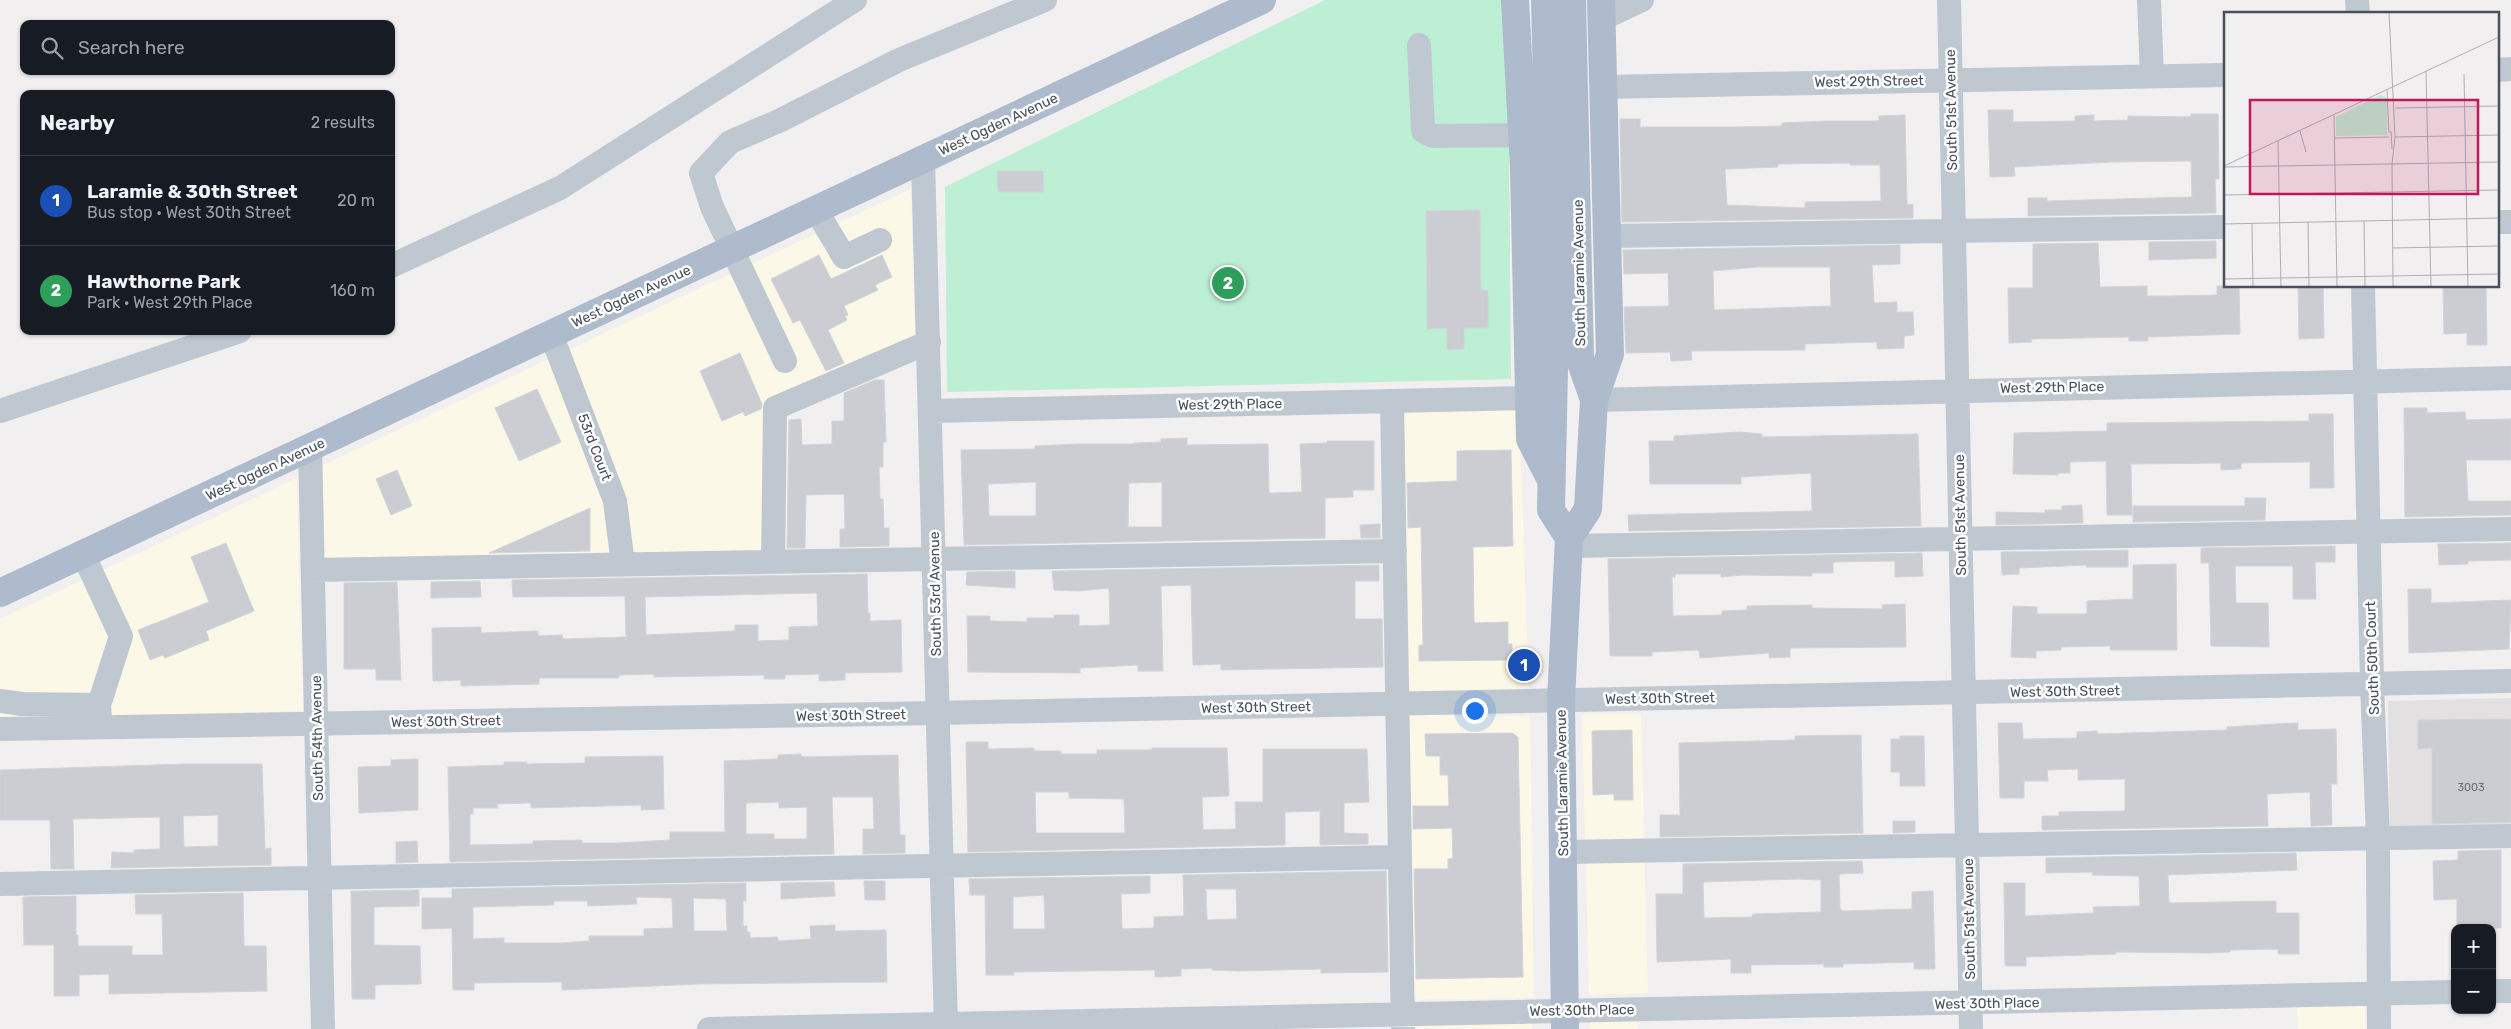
<!DOCTYPE html>
<meta charset="utf-8">
<style>
body{margin:0;font-family:Rubik,sans-serif;background:#20242c;color:#f1f3f6}
.controls{position:absolute;right:15px;bottom:15px;display:grid;overflow:hidden;border-radius:10px;box-shadow:0 1px 4px #0004}
.controls button{width:45px;height:45px;display:grid;place-items:center;padding:0;border:0;border-bottom:1px solid #363941;background:#171b24;color:#f1f3f6;font:25px sans-serif}
.you{position:absolute;left:1474px;top:710px;width:18px;height:18px;margin:-12px;border:4px solid #fff;border-radius:50%;background:#1a73e8;box-shadow:0 0 0 8px #1a73e833}
.badge{display:grid;place-items:center;width:32px;height:32px;border-radius:50%;background:#7c3aed;color:#fff;font-size:16px;font-weight:700}
.pin{position:absolute;translate:-50% -50%;border:2px solid #fff;box-shadow:0 1px 5px #0006}
.list{margin:0;padding:0;list-style:none}
h2{display:flex;justify-content:space-between;align-items:center;height:65px;margin:0;padding:0 20px;font-size:21px}
h2 small{font-size:16px;font-weight:400;color:#9ea1a6}
.list li{display:grid;grid-template-columns:32px 1fr auto;gap:15px;align-items:center;box-sizing:border-box;height:90px;padding:0 20px;border-top:1px solid #363941}
.list b{display:block;font-size:19px;white-space:nowrap}
.list p{margin:0;font-size:16px;white-space:nowrap;color:#9ea1a6}
.list em{font-size:16px;font-style:normal;color:#9ea1a6}
.icon{flex:none;width:28px;height:28px;fill:none;stroke:currentColor;stroke-width:2;stroke-linecap:round;stroke-linejoin:round}
.map{position:relative;flex:none;width:2511px;height:1029px;overflow:hidden}
.search{position:absolute;background:#171b24;box-shadow:0 1px 4px #0004;left:20px;top:20px;width:375px;height:55px;display:flex;align-items:center;gap:12px;box-sizing:border-box;padding:0 18px;border-radius:10px;color:#9ea1a6;font-size:19px}
.panel{position:absolute;background:#171b24;box-shadow:0 1px 4px #0004;left:20px;top:90px;width:375px;height:245px;border-radius:10px}
.map>svg:first-child{display:block}
.commercial{fill:#fcf8e8}
.education{fill:#e2e0e1}
.green{fill:#bdefd4}
.building{fill:#cbcdd3;stroke:#d3d4da;fill-rule:evenodd}
.lines{fill:none;stroke-linecap:round;stroke-linejoin:round}
.minor{stroke:#bfc8d1;stroke-width:24}
.major{stroke:#aebbcd;stroke-width:28}
.labels{text-anchor:middle;stroke-width:5;stroke-linejoin:round;paint-order:stroke}
.number-label{font-size:11px;fill:#686f7a}
.street-label{font-size:14px;fill:#47505c;stroke:#fff}
.inset-road{fill:none;stroke:#adafb4;stroke-width:1}
.view{fill:#c2185b;fill-opacity:0.15;stroke:#c2185b;stroke-width:2.5}
.inset-edge{fill:none;stroke:#47505c;stroke-width:2.5}
</style>
<div class="map">
<svg width="2511" height="1029" viewBox="0 0 2511 1029">
<rect width="100%" height="100%" fill="#f1efef"/>
<path class="commercial" d="M911 189 915 348 775 408 773 562 325 570 323 465Z
M1519 407 1529 690 1397 692 1392 411Z
M297 478 303 711 0 718V619Z
M1582 714H1641L1648 993 1589 995Z
M1398 715 1530 716 1534 998 1402 1000Z
M2365 1006 2366 1029H2298L2297 1007Z
M1589 1020H1637L1638 1029H1590Z
M1532 1021V1029H1403V1023Z"/>
<path class="education" d="M2511 698V836L2390 837 2388 701Z"/>
<path class="green" d="M1325 0H1504L1508 20 1511 379 947 392 945 187Z"/>
<path class="building" d="M1988 110H2013V122L2075 121V116L2094 115V121L2128 120V116L2191 117V114H2218L2219 179H2215L2216 213 2028 216V198H2047V201L2192 197 2191 161 2112 162 2014 167 2015 176 1990 177Z
M1905 115 1907 205 1913 204V218L1622 222 1620 119H1640V127H1733L1782 126V123L1827 121H1879V116ZM1850 163V165H1880L1881 201 1805 202V208L1727 205 1725 169 1778 167V164Z
M997 171H1043L1044 192H998Z
M1480 210 1481 290H1488V328H1464V349L1447 350V328L1427 329 1426 211Z
M2216 241V258L2149 260V242Z
M2098 243 2100 287 2147 286V296H2168L2217 295V286H2239L2240 334 2148 337V341H2129V337L2031 339 2032 342 2009 343 2008 288H2033V244Z
M1900 245V264L1872 265 1874 303 1897 302V312H1913L1914 335 1904 336V348L1877 349V342L1805 344V350L1691 351 1692 360 1671 361 1670 352 1626 353 1624 307 1669 306 1668 273 1624 274 1623 250ZM1757 267H1830L1831 306 1714 310 1713 271Z
M819 255 831 279 882 255 892 277 875 285 878 290 844 306 848 315 845 316 847 320 828 330 844 363 826 371 800 320 793 323 771 279Z
M2298 286H2323L2324 338 2299 339Z
M2443 286H2486L2487 345H2467V333L2444 334Z
M740 353 762 404 761 409 745 416 743 412 722 421 700 371Z
M875 380H884L886 442H883V467H879L880 499H883L884 528H889V546L840 547V529H845L844 494 806 495 805 548H787L789 420 801 419 802 445 832 444V421H844V393Z
M537 389 561 442 519 461 495 408Z
M2404 408H2427V413L2465 412 2466 420 2511 419V460H2466L2468 501H2511V515L2405 517Z
M2309 414H2333L2334 488H2310V462L2241 463V469L2221 470V463L2131 464 2132 515H2107L2106 461 2070 462V473H2058V475L2013 474 2014 433 2107 431V423L2309 421Z
M1740 432 1762 434V437L1918 434 1921 526 1629 531 1628 515 1812 511 1811 473 1741 477V484H1650L1649 441H1674V436Z
M1187 438V445L1268 444 1269 493 1302 492 1300 444 1327 443V441H1374V490H1353V497L1325 498V538L964 545 961 450 1035 449V446L1078 444H1134V443L1161 442V439ZM1036 482V516H989L988 484ZM1162 482V527H1128L1129 483Z
M1511 450 1513 546 1473 547 1474 623 1508 622V644H1512V660L1419 661V645H1423L1421 527 1408 528 1407 483 1457 481V451Z
M397 470 412 506 391 515 376 479Z
M2245 498H2266L2265 520 2133 522V506H2245Z
M2082 505 2083 523 1996 525V512L2045 513V510H2062V506Z
M590 508V551L489 553Z
M1380 524V538H1361L1360 525Z
M226 543 254 611 206 631 209 640 165 658 163 655 150 660 138 630 209 602 191 557Z
M2511 543V560L2468 561V564L2439 565 2438 544Z
M2335 546V562H2315L2316 599H2293V566H2235L2236 603H2268L2269 647 2211 646 2209 563H2201V548Z
M2128 550V567H2086V565L2019 568V574L2002 575 2001 552Z
M1922 553 1923 576 1895 577V561L1833 562V573H1812V576L1743 575 1721 577V574H1675V577H1672L1673 616 1722 615V611L1747 610V606L1812 605V608L1883 609 1882 605 1905 604 1906 647 1790 648V657L1769 658V653L1700 658 1699 650 1652 652V656H1610L1608 559Z
M2176 564 2177 650H2110V646L2061 647V650L2036 651V658L2011 657 2013 606 2037 607V614H2087V601L2133 599V565Z
M1379 565V581H1355V619H1382L1383 667 1221 670V664L1193 665 1191 585 1161 586 1163 671H1138V665L1080 668V673L968 672 967 616H990V621L1027 622V618H1054V615H1079V626L1110 625 1109 588 1079 591 1054 590 1052 571Z
M1015 571V588L966 585 967 572Z
M867 574 868 613H870V621L901 620 902 672 845 673V680L819 681V674L785 675V679H764V675L654 677V674L619 675V678H539V684L461 686V680L433 681 432 628 481 627V633L538 631V636L562 635 563 639 626 637 625 596 513 597 512 580ZM817 593 818 626 789 627V640L758 641V625H735V631L646 635 645 597Z
M480 581 481 597 431 598V582Z
M397 582 401 680H376V669H344V583Z
M2408 589H2431V603L2511 600 2509 649 2409 653Z
M2511 719V822L2432 824V748L2418 749V720Z
M1998 723H2022L2023 739 2077 738V732L2097 731 2098 734 2227 730V727L2275 724 2298 723V730L2336 729 2337 784H2331L2332 825 2311 826 2310 792 2267 794 2268 826 2042 830V816H2059V812L2125 811V779L2078 780V769L2047 770 2048 781H2024V798H2000Z
M1632 730 1633 800H1614V794L1593 795 1592 731Z
M1512 733 1518 737 1523 977 1416 979 1414 869H1448V859L1453 858 1452 828 1413 829V806H1449L1448 775H1440V756H1426L1425 734Z
M1861 735 1863 833 1660 837V815H1680L1679 743 1795 740V736Z
M1900 736H1924L1925 786H1900V772H1891V739H1900Z
M966 742H988V749L1034 748V751H1061V754H1097V750H1152V748H1227L1229 796 1202 797 1203 830 1236 829 1235 802H1263V749H1367L1369 802 1344 803V833L1368 834V844L1320 845V811L1285 812V845L968 852ZM1035 792H1069V798L1124 799 1125 833H1036Z
M801 754V757L898 755 900 835H905V853L863 854V829H874L873 797H832L834 854 450 862 448 767 504 765V762H527V764L585 763V757L663 756 664 809 641 810V805L531 808V803L497 804 498 808H473V814H470V845L533 844V841L582 840V843H617L670 840V832H725L724 761 778 759V755ZM779 802V808L807 807V839H774V834H746V803Z
M418 759V810L359 813 358 767 391 766V760Z
M185 764H262L265 849 271 848V865L111 868 112 852 134 853V850L160 849V817L73 819 74 869H51L50 820H0V770ZM218 815V846L184 847 183 816Z
M1893 821H1915V832L1893 833Z
M417 841 418 862 396 863V842Z
M2501 850V928H2457V899L2434 900 2433 861 2458 860V851Z
M2296 853 2297 870 2168 875 2169 903 2276 901V913H2299V954H2278V949L2230 950V952L2209 953 2115 952 2116 954 2026 957V966H2005L2004 883H2025V916L2094 913 2093 907 2140 906 2139 876 2092 875 2093 872 2046 873V858Z
M1862 861 1863 873 1839 874 1840 908 1842 911 1912 909V892L1933 891 1935 969H1914V962L1843 964V967H1824V964L1751 965V973H1731V959L1657 962 1656 894H1683V864ZM1798 879 1821 880V912L1753 914 1752 917 1704 918 1703 882Z
M1386 871 1388 972 1321 973V969L1238 971 1212 970V968L1181 969V976L1155 977V970L1014 972V975H986L985 895H970L969 879 1150 876V893L1121 894 1122 929 1154 928V917L1184 916 1183 875ZM1206 889H1236L1237 919 1207 920ZM1044 895 1045 929H1013V897Z
M864 881H885V900H865Z
M834 882 835 896 781 899V883Z
M746 883V901H743V926H747V932H750V938L778 937V941L811 939 810 926 835 925V931L886 930 887 982 699 984 562 990V982L474 983V990H453L452 928 422 929V898H452V889ZM636 897 672 898 673 928 644 929V936H589V941L561 943H504V938L473 939V907L554 905V901H587L588 906 637 904ZM693 898 726 899 727 931H694Z
M419 890V906L374 907V945L420 946 421 984 375 985V999H352L351 891Z
M243 893 244 946H266L267 991 109 994V974L79 975V996H54V945H24L23 897 76 896V935H78V946H132V955H163L162 914H136L135 895Z"/>
<g class="lines">
<path class="minor" d="M1949 0 1971 1029
M2149 0 2152 76
M2357 0 2358 14
M1602 19 1642 0
M1419 45 1423 131 1433 136 1522 135
M2497 70 2511 69
M1604 87 2225 75
M923 159 946 1029
M816 210 844 257 880 240
M2497 222H2511
M1607 236 2225 227
M391 266 560 188 855 0
M2363 286 2372 684 2378 838 2379 1029
M551 334 615 501 623 564
M785 361 712 207 701 173 730 142 781 120 899 60 1045 0
M1594 400 2511 378
M1392 401 1403 1029
M0 411 240 331
M931 411 1530 398
M310 447 323 1029
M1569 546 2511 529
M83 554 121 636 99 705
M773 562 775 408 929 342
M313 570 1395 551
M0 701 22 704 99 705 100 719
M0 729 937 713 2511 681
M1563 852 2511 836
M0 884 1400 857
M2492 991H2511
M709 1029 2455 992"/>
<path class="major" d="M1515 0 1524 168 1530 439 1549 476
M1545 0 1554 370 1551 510 1569 538
M1594 400 1610 354 1601 0
M0 593 1262 0
M1565 1029 1561 700 1569 538 1588 509 1594 400 1580 360 1572 0"/>
</g>
<g class="labels">
<g class="number-label">
<text x="2471" y="791">3003</text>
</g>
<g class="street-label">
<text transform="translate(1869 81) rotate(-1)" y="5">West 29th Street</text>
<text transform="translate(1951 110) rotate(-91)" y="5">South 51st Avenue</text>
<text transform="translate(998 124) rotate(-25)" y="5">West Ogden Avenue</text>
<text transform="translate(1579 273) rotate(-91)" y="5">South Laramie Avenue</text>
<text transform="translate(631 296) rotate(-25)" y="5">West Ogden Avenue</text>
<text transform="translate(2052 387) rotate(-1)" y="5">West 29th Place</text>
<text transform="translate(1230 404) rotate(-1)" y="5">West 29th Place</text>
<text transform="translate(595 447) rotate(69)" y="5">53rd Court</text>
<text transform="translate(265 469) rotate(-25)" y="5">West Ogden Avenue</text>
<text transform="translate(1960 515) rotate(-91)" y="5">South 51st Avenue</text>
<text transform="translate(935 594) rotate(-91)" y="5">South 53rd Avenue</text>
<text transform="translate(2372 658) rotate(-92)" y="5">South 50th Court</text>
<text transform="translate(2065 691) rotate(-1)" y="5">West 30th Street</text>
<text transform="translate(1660 698) rotate(-1)" y="5">West 30th Street</text>
<text transform="translate(1256 707) rotate(-1)" y="5">West 30th Street</text>
<text transform="translate(851 715) rotate(-1)" y="5">West 30th Street</text>
<text transform="translate(446 721) rotate(-1)" y="5">West 30th Street</text>
<text transform="translate(317 738) rotate(-91)" y="5">South 54th Avenue</text>
<text transform="translate(1562 783) rotate(-91)" y="5">South Laramie Avenue</text>
<text transform="translate(1969 919) rotate(-91)" y="5">South 51st Avenue</text>
<text transform="translate(1987 1003) rotate(-1)" y="5">West 30th Place</text>
<text transform="translate(1582 1010) rotate(-1)" y="5">West 30th Place</text>
</g>
</g>
<g transform="translate(2224 12)">
<rect width="275" height="275" fill="#f1efef"/>
<path d="M156 83 162 85 163 90V123L112 124V105Z" fill="#bdefd4"/>
<path class="inset-road" d="M165 0 171 125 168 152 169 275M202 59 207 275M240 62 244 275M163 78 165 121M172 96 275 94M110 103 113 275M76 119 82 140M167 119 168 137M171 125 275 123M110 126 165 125M54 129 57 275M0 154 275 25M0 155 275 150M0 183 275 178M140 209 141 275M84 210 85 275M0 212 275 206M28 212 29 275M169 236 275 234M0 267 275 262"/>
<path class="view" d="M26 88H254V182H26Z"/>
<rect width="275" height="275" class="inset-edge"/>
</g>
</svg>
<div class="controls">
<button>+</button>
<button>−</button>
</div>
<div class="you"></div>
<div class="pin badge" style="left:1524px;top:665px;background:#1a4fb4">1</div>
<div class="pin badge" style="left:1228px;top:283px;background:#2e9e5b">2</div>
<div class="search"><svg class="icon" aria-label="search" viewBox="0 0 24 24"><circle cx="10" cy="10" r="6"/><path d="M15 15l6 6"/></svg>Search here</div>
<section class="panel">
<h2>Nearby<small>2 results</small></h2>
<ul class="list">
<li><span class="badge" style="background:#1a4fb4">1</span><div><b>Laramie &amp; 30th Street</b><p>Bus stop · West 30th Street</p></div><em>20 m</em></li>
<li><span class="badge" style="background:#2e9e5b">2</span><div><b>Hawthorne Park</b><p>Park · West 29th Place</p></div><em>160 m</em></li>
</ul>
</section>
</div>
